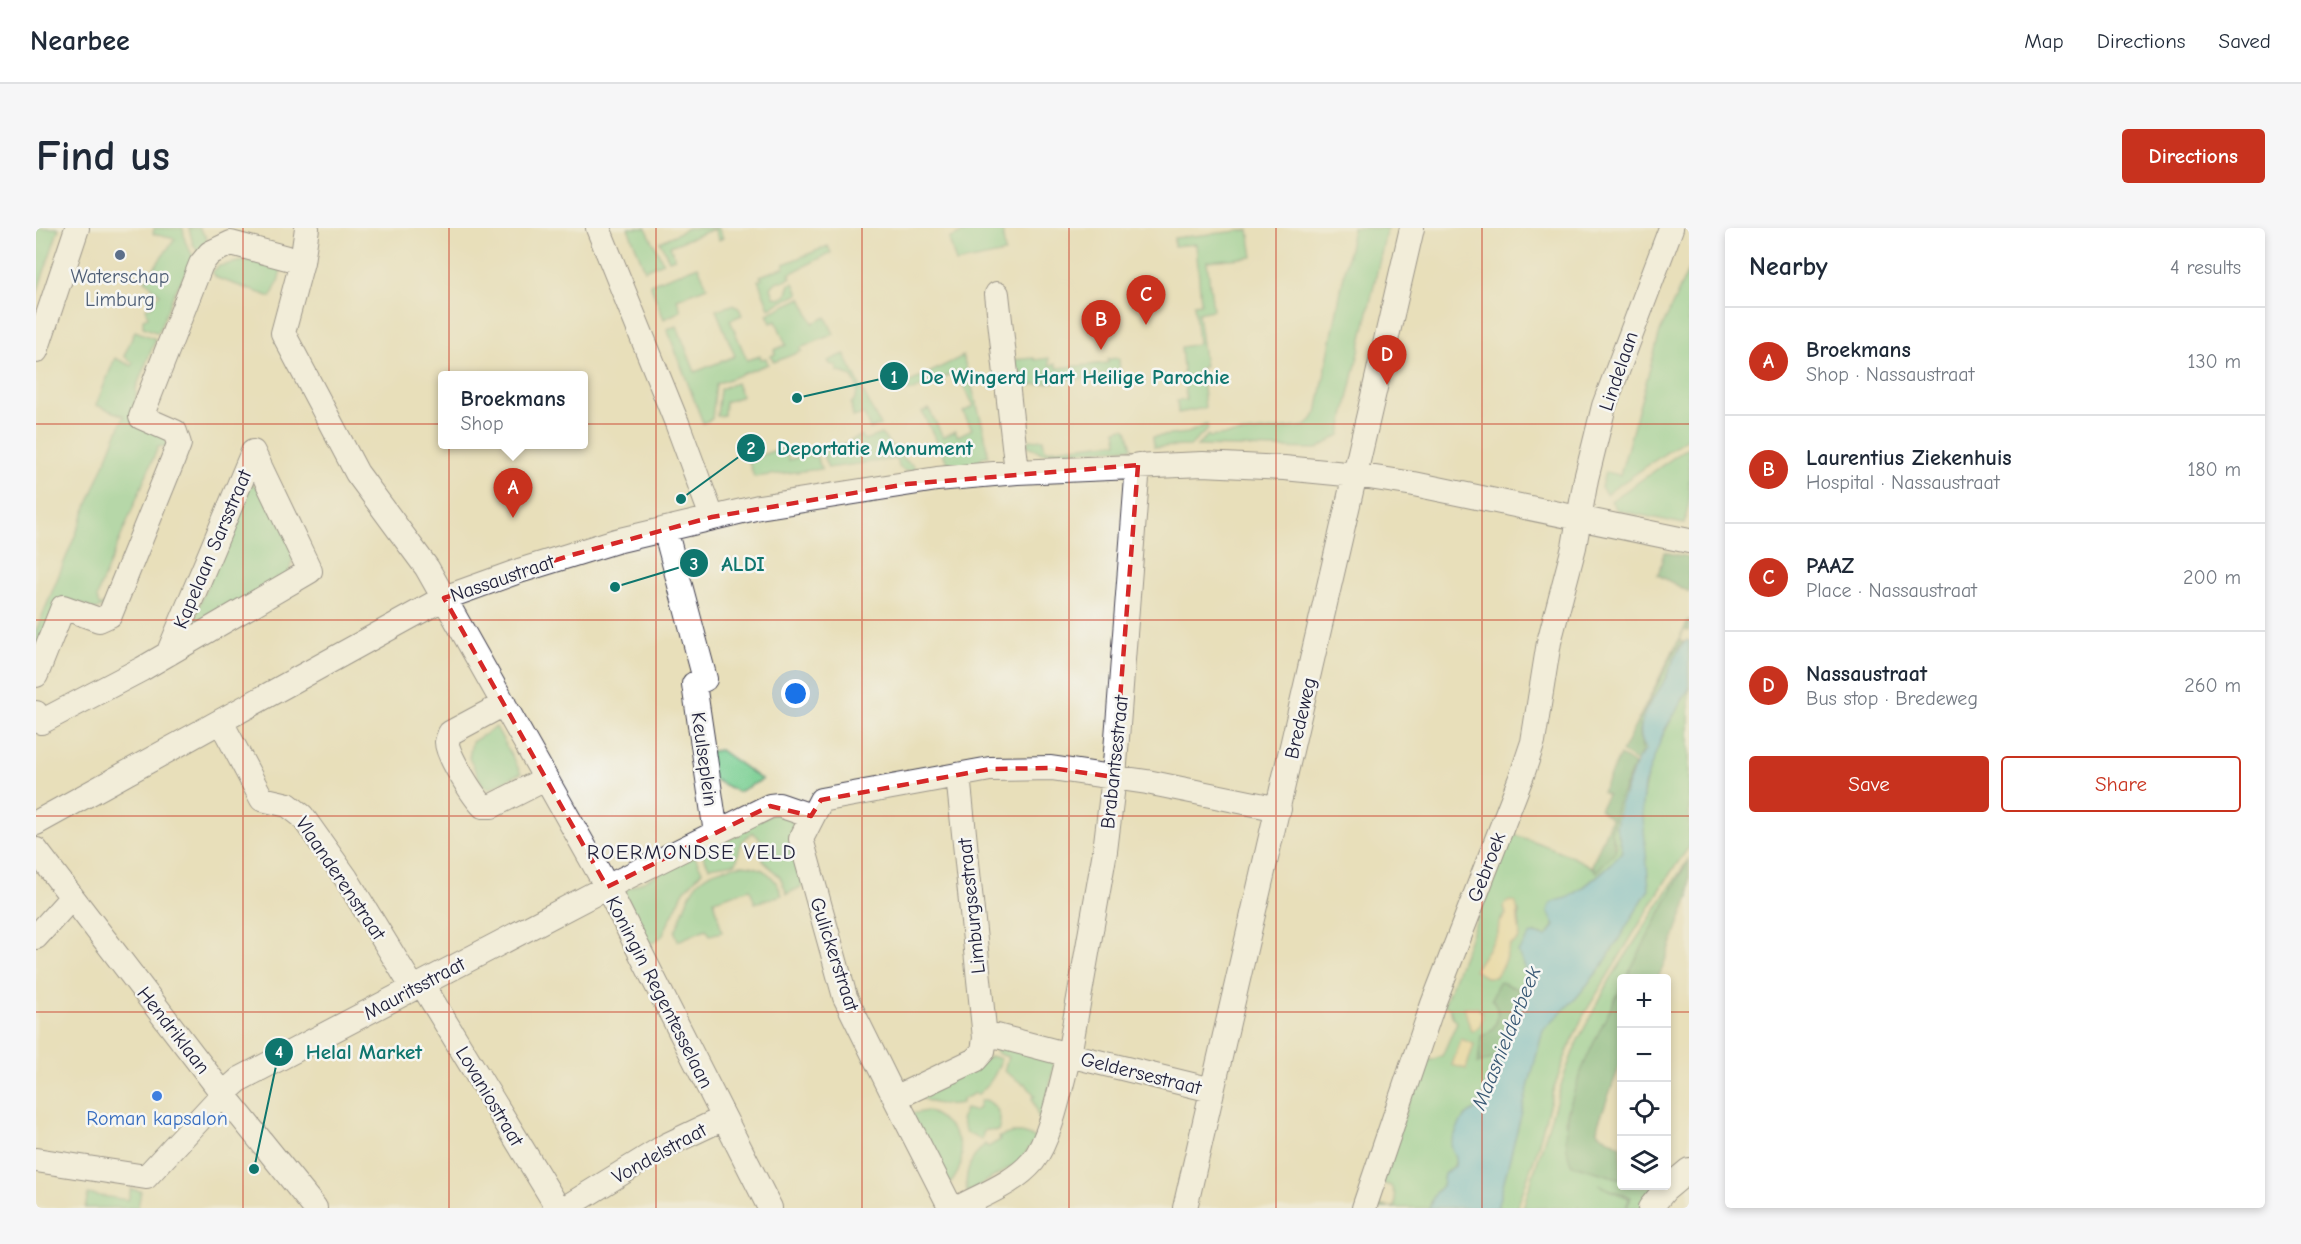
<!DOCTYPE html>
<meta charset="utf-8">
<style>
body{margin:0;font-family:"Comic Neue",sans-serif;background:#f6f6f7;color:#1f2937}
.controls{position:absolute;right:18px;bottom:18px;display:grid;overflow:hidden;border-radius:6px;box-shadow:0 3px 9px #0003}
.controls button{width:54px;height:54px;display:grid;place-items:center;padding:0;border:0;border-bottom:2px solid #e0e1e3;background:#fff;color:#1f2937;font:30px sans-serif}
.you{position:absolute;left:760px;top:466px;width:21px;height:21px;margin:-15px;border:4px solid #fff;border-radius:50%;background:#1a73e8;box-shadow:0 0 0 9px #1a73e833}
.badge{display:grid;place-items:center;width:39px;height:39px;border-radius:50%;background:#c8321e;color:#fff;font-size:20px;font-weight:700}
.pin{position:absolute;translate:-50% -50px;filter:drop-shadow(0 2px 3px #0008)}
.pin::after{content:'';position:absolute;top:32px;width:21px;height:18px;background:inherit;clip-path:polygon(0 0,100% 0,50% 100%)}
.popup{position:absolute;left:402px;top:143px;width:150px;height:78px;box-sizing:border-box;display:grid;place-content:center;border-radius:6px;background:#fff;filter:drop-shadow(0 2px 4px #0005);font-size:20px;white-space:nowrap;color:#747a83}
.popup b{font-size:22px;color:#1f2937}
.popup::after{content:'';position:absolute;left:50%;top:100%;margin-left:-12px;border:12px solid transparent;border-top-color:#fff}
.list{margin:0;padding:0;list-style:none}
h2{display:flex;justify-content:space-between;align-items:center;height:78px;margin:0;padding:0 24px;font-size:26px}
h2 small{font-size:20px;font-weight:400;color:#747a83}
.list li{display:grid;grid-template-columns:39px 1fr auto;gap:18px;align-items:center;box-sizing:border-box;height:108px;padding:0 24px;border-top:2px solid #e0e1e3}
.list b{display:block;font-size:22px;white-space:nowrap}
.list p{margin:0;font-size:20px;white-space:nowrap;color:#747a83}
.list em{font-size:20px;font-style:normal;color:#747a83}
.actions{display:flex;gap:12px;padding:18px 24px}
.actions a{flex:1;padding:14px 0;border:2px solid #c8321e;border-radius:6px;text-align:center;font-size:21px;color:#c8321e}
.actions .main{background:#c8321e;color:#fff}
.icon{flex:none;width:33px;height:33px;fill:none;stroke:currentColor;stroke-width:2;stroke-linecap:round;stroke-linejoin:round}
.map{position:relative;flex:none;width:1653px;height:980px;overflow:hidden;border-radius:6px}
header{display:flex;align-items:center;gap:36px;box-sizing:border-box;height:84px;padding:0 30px;background:#fff;border-bottom:2px solid #e0e1e3}
header strong{font-size:28px}
nav{display:flex;gap:33px;margin-inline-start:auto;font-size:21px}
.intro{display:flex;align-items:center;justify-content:space-between;box-sizing:border-box;height:144px;padding:0 36px}
h1{margin:0;font-size:42px}
.button{padding:15px 27px;border-radius:6px;background:#c8321e;color:#fff;font-size:21px;font-weight:700}
main{display:flex;gap:36px;padding:0 36px}
aside{flex:1;background:#fff;border-radius:6px;box-shadow:0 3px 9px #0003}
.map>svg:first-child{display:block}
.green{fill:#7acf93;stroke:#4e7867;stroke-width:1.5;fill-rule:evenodd}
.forest{fill:#63b27d;stroke:#426a5c;stroke-width:1.5}
.sand{fill:#eeda9e;stroke:#887e6c;stroke-width:1.5}
.water{fill:#60bdde;stroke:#41708c;stroke-width:1.5}
.lines{fill:none;stroke-linecap:round;stroke-linejoin:round}
.minor-casing{stroke:#403e4e;stroke-width:26}
.minor{stroke:#fff;stroke-width:24}
.marked{fill:none;stroke:#d62828;stroke-width:4.5;stroke-dasharray:12 8;stroke-linejoin:round}
.grid{fill:none;stroke:#c8321e;stroke-width:1.5;stroke-opacity:0.55}
.service-dot{fill:#5c6f8a;stroke:#f6f6f2;stroke-width:2}
.shop-dot{fill:#3f7fe0;stroke:#f6f6f2;stroke-width:2}
.labels{text-anchor:middle;stroke-width:5;stroke-linejoin:round;paint-order:stroke}
.service-label{font-size:20px;fill:#4e5e75;stroke:#f6f6f2}
.street-label{font-size:20px;fill:#22223b;stroke:#f6f6f2}
.shop-label{font-size:20px;fill:#366cbe;stroke:#f6f6f2}
.neighbourhood-label{font-size:21px;letter-spacing:1.5px;fill:#22223b;stroke:#f6f6f2}
.water-label{font-size:21px;font-style:italic;fill:#385874;stroke:#f6f6f2}
.leader{fill:none;stroke:#0f766e;stroke-width:2}
.callout-dot{fill:#0f766e;stroke:#f6f6f2;stroke-width:2}
.mark-label{font-size:18px;text-anchor:middle;font-weight:bold;fill:#fff}
.callout-label{font-size:21px;text-anchor:middle;font-weight:bold;fill:#0f766e;stroke:#f6f6f2;stroke-width:5;stroke-linejoin:round;paint-order:stroke}
</style>
<header>
<strong>Nearbee</strong>
<nav><a>Map</a><a>Directions</a><a>Saved</a></nav>
</header>
<div class="intro"><h1>Find us</h1><a class="button">Directions</a></div>
<main>
<div class="map">
<svg width="1653" height="980" viewBox="0 0 1653 980">
<rect width="100%" height="100%" fill="#f6f6f2"/>
<filter id="ink" filterUnits="userSpaceOnUse"><feTurbulence type="fractalNoise" baseFrequency=".0167" numOctaves="2"/><feDisplacementMap in="SourceGraphic" scale="12" xChannelSelector="R" yChannelSelector="G"/><feConvolveMatrix kernelMatrix="1 2 1 2 8 2 1 2 1" color-interpolation-filters="sRGB"/></filter>
<filter id="wash" filterUnits="userSpaceOnUse"><feTurbulence type="fractalNoise" baseFrequency=".008" numOctaves="4" result="noise"/><feDisplacementMap in="SourceGraphic" scale="24" xChannelSelector="R" yChannelSelector="G"/><feGaussianBlur stdDeviation="1.35" result="paint"/><feColorMatrix in="noise" values="0 0 0 0 0 0 0 0 0 0 0 0 0 0 0 0 0 1.4 0 .05"/><feComposite in="paint" operator="in"/></filter>
<g filter="url(#wash)">
<rect width="100%" height="100%" fill="#e8dfba"/>
<path class="green" d="M0 0H23L0 68Z
M118 0H147L149 13 159 32 139 63 122 105 107 99V91L112 89 110 80 117 78 114 74 124 66 109 52 139 11 117 6Z
M153 0H163L170 9 172 16 163 25 157 16Z
M592 0H610L627 34 609 42Z
M652 0H682L687 10 683 12 678 1 634 18 639 30 633 32 624 14Z
M936 0H966L969 25 920 35 913 11Z
M1317 0H1351L1304 207 1281 221 1161 218 1172 207 1173 209 1270 198 1281 185Z
M1213 2 1217 29 1171 33 1177 82 1162 85 1169 139 1165 140 1169 180 1142 185 1141 173 1150 172 1145 119 1162 116 1158 76 1165 75 1160 16 1138 18V10Z
M792 18 795 25 753 46 755 49 749 53H742L738 56 735 60 738 69 745 70 750 68 754 56 758 55 763 66 733 80 722 52 726 51 724 48 749 39 748 36Z
M212 32 235 36 245 42 242 54 235 69 181 50 176 44 183 38Z
M662 38 671 59 641 71 645 83 628 91 614 56Z
M1653 40V209L1570 266 1565 259 1569 244 1584 247 1624 104Z
M765 70 777 95 790 89 798 106 764 120 766 123 738 134 735 128 739 126 738 122 750 117 740 93 735 95 731 86Z
M696 77 703 80 706 87 694 92 711 132 724 128 725 131 730 130 732 136 680 156 676 191 667 195 631 101 641 98 659 144 699 128 680 82Z
M99 103 120 111 100 160V184L131 210 130 222 127 218 122 219 64 359 61 370 63 377 71 376 60 382 37 373 0 428V403L88 188 60 177 79 130 96 138 97 135 88 128Z
M808 126 844 197 834 201 828 186 817 189 815 176C827 163 820 145 802 144L800 138 794 136 792 133Z
M927 128 948 202 952 228 946 229 943 235 913 238 886 184 893 181 907 209 919 203 922 208 936 201 927 184 938 178 920 144 877 163 871 162 868 157Z
M998 130 999 132 1013 130 1014 137 1020 136 1021 140 1072 135V131L1083 130 1084 146 978 159 976 132Z
M700 155 706 168 689 174 688 187 681 188 684 161Z
M1171 196 1172 201 1154 218 1118 219 1117 209 1152 205Z
M1087 200 1091 201 1096 220 1006 225 990 217 994 212 1007 211 1009 222 1082 214 1080 202Z
M845 206 868 231 879 239V242L868 243 863 239 862 233 859 231 792 240 786 225 825 208 828 212Z
M748 219 753 232 773 225 776 229 780 228 786 241 718 249 712 232Z
M1653 219V274L1648 296 1581 282 1575 273Z
M212 254 228 262 259 323 250 355 170 399 157 393Z
M1647 414H1648L1644 418 1626 457 1611 479 1610 522 1602 531 1589 562 1580 599 1587 623C1579 634 1544 663 1531 670 1525 673 1519 672 1514 677V687L1519 697 1511 708 1500 705 1484 729 1489 739V752L1462 833 1439 883 1428 889 1416 914 1420 930 1418 938 1408 946 1406 958 1399 965 1393 980H1339L1340 976 1354 980 1359 978V968L1355 958 1346 955 1387 831 1396 832 1406 828 1421 794 1416 788 1414 780 1408 777 1474 606C1491 610 1552 632 1560 644L1581 618 1575 605 1581 576 1607 520 1604 513 1603 493 1639 422ZM1483 683C1482 698 1490 709 1474 717L1466 739 1459 749H1450L1439 742 1462 706 1465 691 1470 686ZM1463 754 1461 829 1445 809C1462 802 1466 785 1456 771Z
M1653 461V619L1635 644 1547 788 1531 824 1517 863 1500 925 1481 980H1461L1505 807 1510 797 1541 769 1567 737 1606 577C1610 533 1631 498 1653 461Z
M460 499 485 545 453 561 447 558 433 530 436 514Z
M684 522 726 552 702 564 675 550 671 524Z
M739 585 765 593 767 658 751 666 744 649 727 633 726 613 718 605C702 610 705 622 700 635L673 639 666 625 704 606V601Z
M659 628 666 643 648 663 626 708 617 715 611 713 587 663Z
M1653 630 1590 750H1586L1585 759 1562 808 1532 881 1530 891 1534 933 1537 937 1585 951 1586 958H1612L1623 960 1609 980H1591L1595 969 1562 957 1593 970 1590 980H1487L1528 848 1541 814 1574 752Z
M706 637C727 638 739 647 746 667L719 675 714 661 678 672 686 704 674 707 670 701 642 713 639 704C657 661 654 644 706 637Z
M969 817 1017 834 1018 839 1005 898 996 870 999 868 989 855 987 856 968 843 972 829 963 826 958 821Z
M955 828 965 831C960 847 954 856 941 867L939 865 926 872V875C910 878 899 877 883 869Z
M945 872H950C963 879 967 889 962 903L950 902 947 905 946 912 930 905 925 892 929 881 937 883 942 881Z
M891 883C922 896 939 930 912 958L874 886Z
M975 905H985L1001 910 983 934 931 965C928 944 934 931 949 916L952 919 964 912 963 909Z
M95 961 105 963 102 980H49L52 966 92 972Z"/>
<path class="forest" d="M1628 324 1653 329V364L1622 347Z
M1653 391 1652 403 1648 402 1643 412 1647 414 1639 422 1603 493 1606 524 1600 534 1586 524Z
M1584 527 1598 537 1581 576 1575 604 1580 623 1560 644 1556 637 1575 591 1563 581 1571 567 1566 564Z
M1653 631V669L1625 744 1621 750H1590Z
M1465 754 1484 762 1461 829 1442 836 1445 808C1462 802 1467 785 1456 771L1461 757Z
M1585 759V834L1562 896 1561 904 1585 918V951L1535 936C1515 884 1563 806 1585 759Z"/>
<path class="sand" d="M1474 673 1479 674C1483 681 1481 686 1482 693 1484 706 1487 711 1474 717L1466 739 1459 749H1450L1438 742 1462 706 1463 696 1470 686 1468 679 1470 675Z
M1428 779H1440L1446 784C1447 794 1445 800 1435 803Z
M1425 811 1438 816 1430 841 1416 837Z"/>
<path class="water" d="M1651 412 1653 413V461L1628 503 1608 557 1606 577 1613 661 1567 737 1541 769 1507 802 1461 980H1393L1399 965 1406 958 1408 946 1419 938 1420 930 1415 917C1420 903 1425 888 1439 882L1462 833 1490 749 1489 739 1482 724 1495 706 1511 708 1519 698 1512 683 1514 677C1519 672 1525 672 1531 670 1544 664 1579 634 1587 623L1580 599 1584 577 1602 531 1610 522C1606 515 1604 507 1605 499 1607 482 1618 471 1626 457 1635 442 1638 424 1651 412Z"/>
</g>
<g filter="url(#ink)">
<g class="lines">
<defs>
<path id="minor" d="M271 0 266 34 247 105 321 245 391 340 571 659 734 980
M562 0 641 195 676 289
M961 66 981 244
M0 123 41 0
M1102 237 1078 549 1069 623 1033 827 1176 862
M629 301 669 451 658 456 680 605
M0 447 27 379 63 392 74 387 136 234 143 216 139 204 105 189 165 36 174 25 195 15 266 34
M468 476 414 505C414 505 411 513 411 514 410 526 438 569 447 578H456L509 551
M0 485 5 494 106 441 274 343 217 224 132 426
M185 494 226 571 252 577 266 588 310 650 377 760
M922 547 949 810
M0 595 408 370 483 343 580 313 723 279 901 251 981 244 1167 236 1248 240 1320 247 1378 256 1653 313
M0 622 187 866 279 980
M0 709 36 669
M386 756 522 980
M859 870 809 769 765 611 785 572 954 541 1015 540 1111 554 1243 581
M0 932 110 949 187 866 204 851 571 659 734 578 743 577 775 588
M529 980 631 917 688 890
M915 980 859 870 939 832 947 823 949 810 961 808 1033 827C1025 856 1015 910 997 933 979 955 946 967 922 980
M1149 980 1376 0
M1328 980 1397 776 1486 547 1497 514 1513 414 1538 319 1550 251 1568 178 1635 0
M1614 980 1629 962 1653 942"/>
</defs>
<use href="#minor" class="minor-casing"/>
<use href="#minor" class="minor"/>
</g>
</g>
<path d="M0 0H1653V980H0ZM1102 237 1078 549 1015 540 954 541 785 572 775 588 734 578 571 659 408 370 532 328 676 289 871 256Z" fill="#e8dfba" fill-opacity=".55" fill-rule="evenodd"/>
<path class="marked" d="M1102 237 1078 549 1015 540 954 541 785 572 775 588 734 578 571 659 408 370 532 328 676 289 871 256Z"/>
<path class="grid" d="M207 0V980M413 0V980M620 0V980M826 0V980M1033 0V980M1240 0V980M1446 0V980M0 196H1653M0 392H1653M0 588H1653M0 784H1586M1630 784H1653"/>
<circle class="service-dot" cx="84" cy="27" r="6"/>
<circle class="shop-dot" cx="121" cy="868" r="6"/>
<g class="labels">
<g class="service-label">
<text x="84" y="55">Waterschap<tspan x="84" dy="23">Limburg</tspan></text>
</g>
<g class="street-label">
<text transform="translate(1582 143) rotate(-71)" y="7">Lindelaan</text>
<text transform="translate(176 321) rotate(-67)" y="7">Kapelaan Sarsstraat</text>
<text transform="translate(466 350) rotate(-19)" y="7">Nassaustraat</text>
<text transform="translate(1264 490) rotate(-77)" y="7">Bredeweg</text>
<text transform="translate(669 531) rotate(82)" y="7">Keulseplein</text>
<text transform="translate(1078 534) rotate(-84)" y="7">Brabantsestraat</text>
<text transform="translate(1450 639) rotate(-69)" y="7">Gebroek</text>
<text transform="translate(305 650) rotate(56)" y="7">Vlaanderenstraat</text>
<text transform="translate(935 678) rotate(-96)" y="7">Limburgsestraat</text>
<text transform="translate(799 726) rotate(72)" y="7">Gulickerstraat</text>
<text transform="translate(378 760) rotate(-28)" y="7">Mauritsstraat</text>
<text transform="translate(624 764) rotate(63)" y="7">Koningin Regentesselaan</text>
<text transform="translate(138 802) rotate(52)" y="7">Hendriklaan</text>
<text transform="translate(1105 845) rotate(14)" y="7">Geldersestraat</text>
<text transform="translate(454 868) rotate(59)" y="7">Lovaniostraat</text>
<text transform="translate(623 925) rotate(-29)" y="7">Vondelstraat</text>
</g>
<g class="shop-label">
<text x="121" y="897">Roman kapsalon</text>
</g>
<g class="neighbourhood-label">
<text x="656" y="631">ROERMONDSE VELD</text>
</g>
<g class="water-label">
<text transform="translate(1470 810) rotate(-68)" y="7">Maasnielderbeek</text>
</g>
</g>
<path class="leader" d="M761 170L858 148M645 271L715 220M579 359L658 335M218 941L243 824"/>
<g class="callout-dot">
<circle cx="761" cy="170" r="6"/>
<circle cx="645" cy="271" r="6"/>
<circle cx="579" cy="359" r="6"/>
<circle cx="218" cy="941" r="6"/>
<circle cx="858" cy="148" r="15"/>
<circle cx="715" cy="220" r="15"/>
<circle cx="658" cy="335" r="15"/>
<circle cx="243" cy="824" r="15"/>
</g>
<g class="mark-label">
<text x="858" y="155">1</text>
<text x="715" y="226">2</text>
<text x="658" y="342">3</text>
<text x="243" y="830">4</text>
</g>
<g class="callout-label">
<text x="1039" y="156">De Wingerd Hart Heilige Parochie</text>
<text x="839" y="227">Deportatie Monument</text>
<text x="707" y="343">ALDI</text>
<text x="328" y="831">Helal Market</text>
</g>
</svg>
<div class="controls">
<button>+</button>
<button>−</button>
<button><svg class="icon" aria-label="locate" viewBox="0 0 24 24"><circle cx="12" cy="12" r="6"/><path d="M12 2v4M12 18v4M2 12h4M18 12h4"/></svg></button>
<button><svg class="icon" aria-label="layers" viewBox="0 0 24 24"><path d="M12 4l9 5-9 5-9-5zM3 14l9 5 9-5"/></svg></button>
</div>
<div class="you"></div>
<div class="pin badge" style="left:477px;top:290px">A</div>
<div class="popup"><b>Broekmans</b>Shop</div>
<div class="pin badge" style="left:1065px;top:122px">B</div>
<div class="pin badge" style="left:1110px;top:97px">C</div>
<div class="pin badge" style="left:1351px;top:157px">D</div>
</div>
<aside>
<h2>Nearby<small>4 results</small></h2>
<ul class="list">
<li><span class="badge">A</span><div><b>Broekmans</b><p>Shop · Nassaustraat</p></div><em>130 m</em></li>
<li><span class="badge">B</span><div><b>Laurentius Ziekenhuis</b><p>Hospital · Nassaustraat</p></div><em>180 m</em></li>
<li><span class="badge">C</span><div><b>PAAZ</b><p>Place · Nassaustraat</p></div><em>200 m</em></li>
<li><span class="badge">D</span><div><b>Nassaustraat</b><p>Bus stop · Bredeweg</p></div><em>260 m</em></li>
</ul>
<div class="actions"><a class="main">Save</a><a>Share</a></div>
</aside>
</main>
